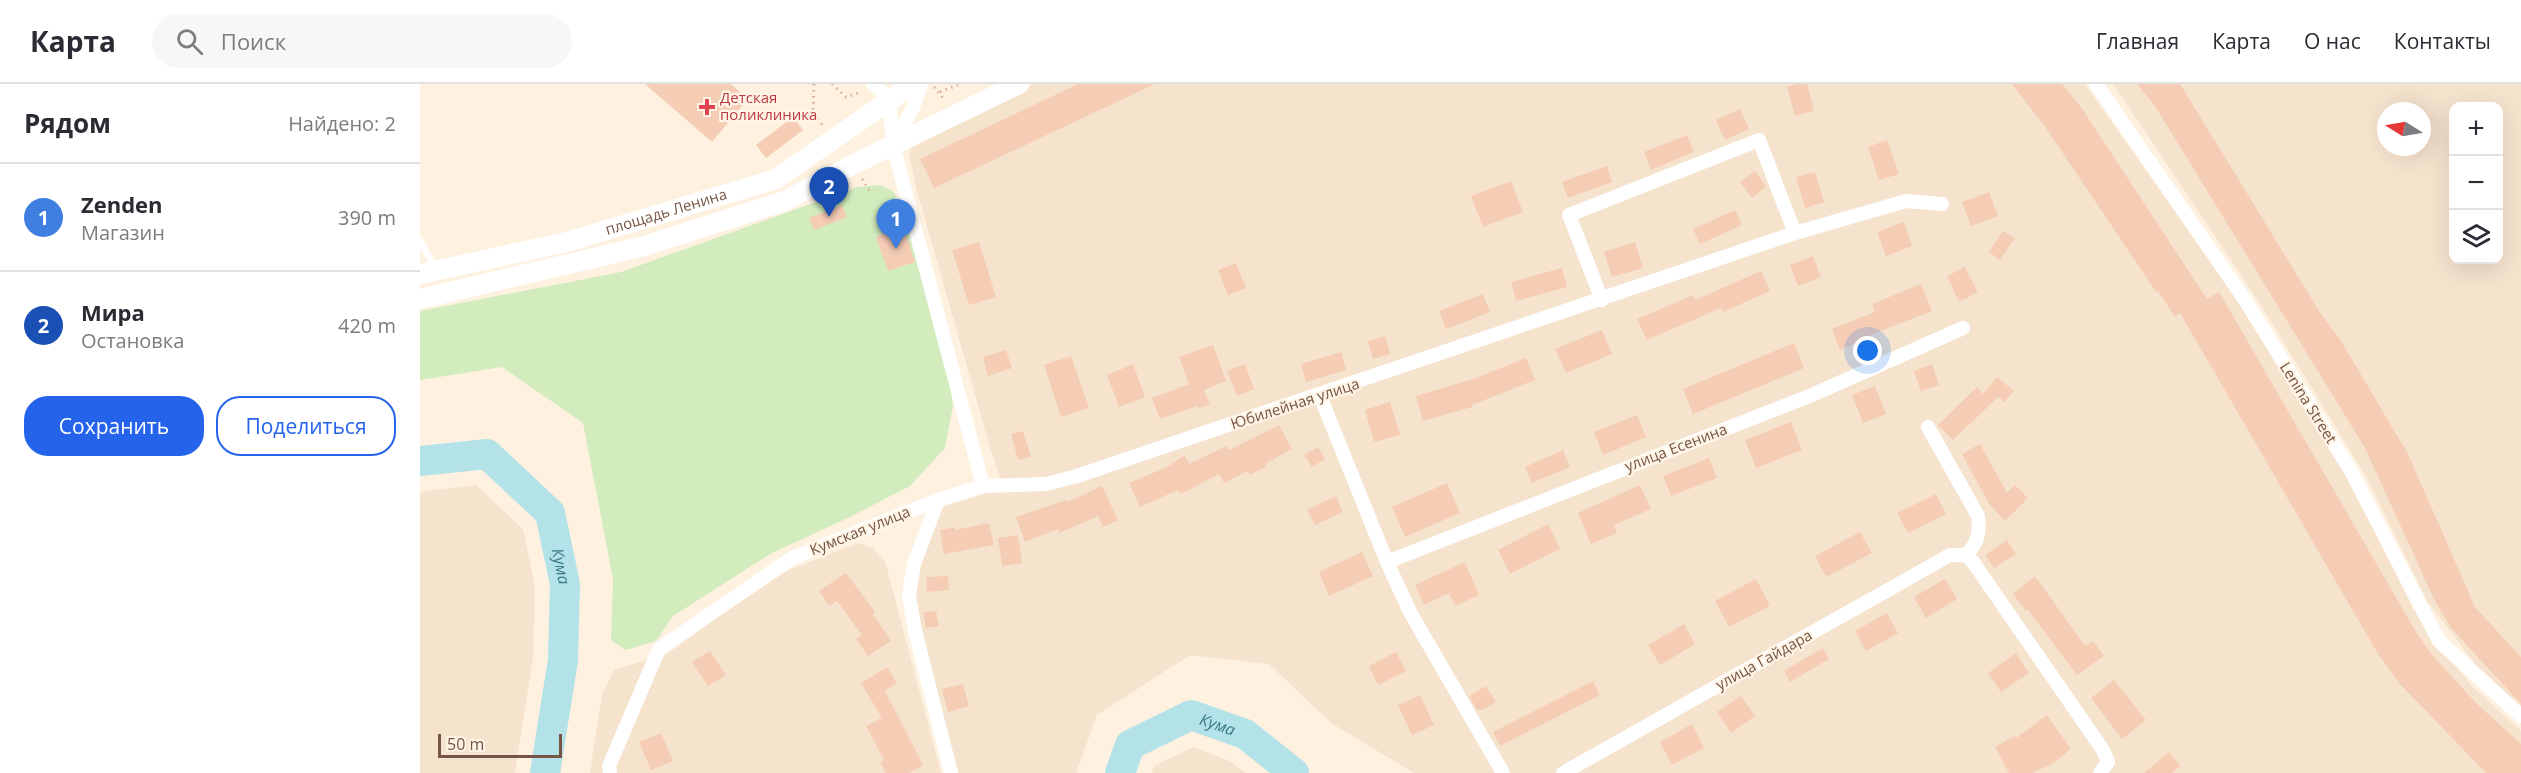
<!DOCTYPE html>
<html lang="ru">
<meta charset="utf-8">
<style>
body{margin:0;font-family:"Open Sans",sans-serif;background:#f7f7f7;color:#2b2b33}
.controls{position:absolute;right:18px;top:18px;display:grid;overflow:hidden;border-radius:12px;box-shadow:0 6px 24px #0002}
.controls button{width:54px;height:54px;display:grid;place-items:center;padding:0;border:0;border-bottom:2px solid #e1e1e2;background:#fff;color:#2b2b33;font:30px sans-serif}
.compass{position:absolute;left:1957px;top:18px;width:54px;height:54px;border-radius:50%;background:#fff;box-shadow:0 6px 24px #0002;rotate:281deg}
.scale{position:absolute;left:18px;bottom:15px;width:124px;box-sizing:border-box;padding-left:6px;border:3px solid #765546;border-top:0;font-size:16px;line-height:21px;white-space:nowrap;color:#765546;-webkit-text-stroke:4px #fff5e7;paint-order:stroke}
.you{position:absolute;left:1448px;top:267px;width:21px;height:21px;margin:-15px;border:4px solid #fff;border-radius:50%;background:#1a73e8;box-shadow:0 0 0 9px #1a73e833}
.badge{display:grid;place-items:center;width:39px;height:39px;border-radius:50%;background:#2563eb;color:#fff;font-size:20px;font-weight:700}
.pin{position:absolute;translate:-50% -50px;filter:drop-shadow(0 2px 3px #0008)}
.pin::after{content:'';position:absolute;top:32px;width:21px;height:18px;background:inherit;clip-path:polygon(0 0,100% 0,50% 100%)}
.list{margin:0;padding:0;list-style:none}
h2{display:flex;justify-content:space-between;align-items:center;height:78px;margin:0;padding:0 24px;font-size:26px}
h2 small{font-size:20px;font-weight:400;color:#7c7c81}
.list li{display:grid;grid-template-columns:39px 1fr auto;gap:18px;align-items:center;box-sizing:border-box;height:108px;padding:0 24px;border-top:2px solid #e1e1e2}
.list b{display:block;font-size:22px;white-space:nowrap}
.list p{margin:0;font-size:20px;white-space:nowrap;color:#7c7c81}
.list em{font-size:20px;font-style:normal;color:#7c7c81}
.actions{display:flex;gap:12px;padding:18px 24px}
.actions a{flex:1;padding:14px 0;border:2px solid #2563eb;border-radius:24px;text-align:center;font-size:21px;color:#2563eb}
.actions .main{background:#2563eb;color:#fff}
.icon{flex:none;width:33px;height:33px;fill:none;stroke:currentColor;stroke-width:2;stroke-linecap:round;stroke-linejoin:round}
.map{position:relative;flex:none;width:2101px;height:689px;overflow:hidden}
header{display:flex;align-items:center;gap:36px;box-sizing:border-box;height:84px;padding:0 30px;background:#fff;border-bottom:2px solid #e1e1e2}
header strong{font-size:28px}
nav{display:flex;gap:33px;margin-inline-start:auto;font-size:21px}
.search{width:420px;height:54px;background:#f7f7f7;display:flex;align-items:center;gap:15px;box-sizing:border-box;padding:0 21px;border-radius:33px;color:#7c7c81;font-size:22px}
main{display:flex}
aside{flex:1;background:#fff}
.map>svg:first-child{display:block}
.residential{fill:#f6e3ce;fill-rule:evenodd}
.green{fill:#d2ecbe}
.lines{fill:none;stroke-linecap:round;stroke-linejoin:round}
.river{stroke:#b3e2e8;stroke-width:30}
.building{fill:#f5cdb5}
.path{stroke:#dab099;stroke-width:3;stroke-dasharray:1.5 4.5;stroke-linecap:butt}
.lane{stroke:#fff;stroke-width:7}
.street{stroke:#fff;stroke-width:14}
.secondary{stroke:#fff;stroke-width:20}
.health-dot{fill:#e0444e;stroke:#fff5e7;stroke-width:2}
.labels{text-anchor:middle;stroke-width:4.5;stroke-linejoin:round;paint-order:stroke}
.health-label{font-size:15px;fill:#be3a42;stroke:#fff5e7;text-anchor:start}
.street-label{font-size:15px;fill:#765546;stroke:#fff5e7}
.water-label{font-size:16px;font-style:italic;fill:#3b7a84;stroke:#fff5e7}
</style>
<header>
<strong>Карта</strong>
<div class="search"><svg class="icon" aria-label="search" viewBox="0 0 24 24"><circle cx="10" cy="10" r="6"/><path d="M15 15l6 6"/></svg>Поиск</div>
<nav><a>Главная</a><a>Карта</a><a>О нас</a><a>Контакты</a></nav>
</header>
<main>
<aside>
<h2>Рядом<small>Найдено: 2</small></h2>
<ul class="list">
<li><span class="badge" style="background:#3f7fe0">1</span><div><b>Zenden</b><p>Магазин</p></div><em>390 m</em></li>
<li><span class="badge" style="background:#1a4fb4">2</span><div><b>Мира</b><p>Остановка</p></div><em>420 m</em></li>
</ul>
<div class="actions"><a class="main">Сохранить</a><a>Поделиться</a></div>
</aside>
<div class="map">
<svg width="2101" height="689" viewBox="0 0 2101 689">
<rect width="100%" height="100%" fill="#fef1e0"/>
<path class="residential" d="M613 0H1665L1825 227 1933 402 1993 525 2050 600 2101 647V689H994L911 639 849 580 770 571 677 631 656 689H537L489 491 509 432 526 422 584 404 571 367 497 107 489 70 492 60Z
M1693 0H2101V625L2062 589 2007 517 1947 394 1839 218ZM2034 22H2078V176H2034ZM1966 27H2002V63H1966Z
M56 401 103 445 115 503 113 573 95 689H0V408Z
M438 459 453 464 465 477 521 689H170L182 611 194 586 249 569 304 528 367 487Z
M773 663 810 677 826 689H732L734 682Z"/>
<path class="green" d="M460 101 473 107 485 131 528 288 533 321 525 364 490 402 430 433 352 469 253 532 236 557 206 566 191 556 193 495 163 339 82 283 0 296V227L201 188 438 103Z"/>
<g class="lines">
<g class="river">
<path id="s1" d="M0 377 67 370 130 429 145 500 143 576 125 689"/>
<path id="s2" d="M700 689 710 661 771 631 825 650 874 689"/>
</g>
</g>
<path class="building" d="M225 0H311L328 15 292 58Z
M658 0H735L514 104 500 75Z
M1376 0H1387L1394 27 1375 32 1367 3Z
M1592 0H1642L1661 23 1787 215 1799 208 1996 548 2012 571 2057 620 2101 660V689H2066L1980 600 1958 570 1760 229 1755 233 1738 207 1736 208 1626 44Z
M1717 0H1760L1901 230 1921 257 1988 370 2055 523 2101 573V620L2031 544 2014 515 1945 364 1735 22Z
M1320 25 1329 45 1305 56 1296 36Z
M373 33 383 46 346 74 336 61Z
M1267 51 1274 68 1231 86 1224 68Z
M1467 56 1479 90 1459 96 1448 63Z
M1187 82 1192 98 1148 114 1142 98Z
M1335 87 1346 103 1332 114 1320 98Z
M1395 88 1404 118 1385 124 1376 93Z
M1091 97 1103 128 1063 143 1051 112Z
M1569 108 1578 132 1551 142 1542 118Z
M422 121 427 133 394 146 389 134Z
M1315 126 1322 141 1280 160 1273 145Z
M1484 138 1492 162 1466 172 1457 148Z
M484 143 495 178 468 187 456 153Z
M1583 147 1595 154 1580 176 1569 168Z
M559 158 576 213 549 221 532 166Z
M1215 158 1223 184 1192 193 1184 168Z
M1393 172 1401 193 1378 202 1370 181Z
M816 179 826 204 808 211 798 186Z
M1545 183 1558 208 1539 218 1527 192Z
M1142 184 1147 203 1096 217 1091 198Z
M1341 187 1350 207 1303 228 1301 224 1227 256 1217 235 1273 211 1275 216Z
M1501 200 1512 227 1440 255 1441 257 1420 266 1412 245 1455 228 1452 220Z
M1063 210 1070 228 1026 245 1019 227Z
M1182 246 1192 270 1146 289 1135 265Z
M965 252 970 270 953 275 948 257Z
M1374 259 1384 284 1273 330 1263 305Z
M793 261 806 297 784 306 790 320 778 325 777 322 740 335 732 314 769 300 759 273Z
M586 266 592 284 568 292 563 273Z
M921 268 926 286 886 298 881 280Z
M651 272 669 324 641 333 624 281Z
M1106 274 1115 296 1052 321V323L1003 337 996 312 1053 295Z
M713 280 725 313 699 323 687 291Z
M825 280 834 305 817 312 807 287Z
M1512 280 1519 301 1501 307 1494 287Z
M1577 293 1594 307 1584 318 1578 313 1533 356 1518 341 1557 303 1563 310Z
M1455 302 1466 330 1443 339 1432 311Z
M970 318 980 351 954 358 945 326Z
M1217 331 1226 353 1183 371 1174 348Z
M1371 338 1382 366 1336 384 1325 356Z
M859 341 872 365 845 380 847 382 830 391 827 387 804 399 799 390 761 410 758 406 720 423 709 399 747 383 765 371 769 380 806 362 809 366Z
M603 347 611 373 598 376 591 350Z
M1560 360 1587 409 1595 401 1608 414 1585 437 1569 420 1542 370Z
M898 363 905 375 892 383 884 371Z
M1143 366 1150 383 1112 399 1105 383Z
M1289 374 1297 394 1251 412 1243 392Z
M1027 399 1040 429 985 453 972 423Z
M1220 401 1231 425 1194 441 1197 449 1171 460 1158 429Z
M682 402 698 436 683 443 678 432 639 449 638 445 605 458 596 433 646 416 647 418Z
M1516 410 1526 430 1488 449 1477 429Z
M916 412 923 428 895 441 887 426Z
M569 439 574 461 524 470 520 446 535 443V446Z
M1128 440 1140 465 1090 490 1078 466Z
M1440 448 1452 469 1406 493 1395 472Z
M598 451 602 479 582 482 578 454Z
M1587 456 1596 470 1574 484 1565 471Z
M942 468 953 492 909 512 899 488Z
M1045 478 1059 511 1035 522 1029 509 1004 521 995 501Z
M426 489 455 528 453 530 471 557 448 572 436 555 442 551 417 517 409 522 399 507Z
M528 492 529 506 507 508 506 493Z
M1615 492 1665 562 1673 557 1684 572 1657 591 1608 526 1606 527 1593 510Z
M1336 495 1350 522 1309 543 1295 517Z
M1525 495 1537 515 1506 534 1494 513Z
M516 527 519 542 506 544 503 529Z
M1467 529 1478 549 1446 567 1435 547Z
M1264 540 1275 560 1240 581 1228 561Z
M1403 564 1409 575 1370 598 1364 587Z
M290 567 306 591 288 602 272 578Z
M976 568 986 587 958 601 949 582Z
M1596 569 1609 589 1581 608 1568 589Z
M467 583 477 599 465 607 503 681 489 689H466L460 678 464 676 446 642 462 634 441 599Z
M1694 596 1726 636 1702 655 1671 614Z
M1173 597 1180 611 1080 662 1073 648Z
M543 600 549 622 528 628 522 605Z
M1066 602 1076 618 1062 626H1057L1049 612Z
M1000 611 1014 641 992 651 978 621Z
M1321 612 1335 632 1311 649 1297 628Z
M1627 631 1651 665 1632 680 1612 689H1589L1575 663 1595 652 1596 654Z
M1272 640 1284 664 1252 681 1240 658Z
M241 649 253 677 231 686 219 658Z
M1749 668 1760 682 1752 689H1724Z"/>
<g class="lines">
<path class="path" d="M394 0 393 28 403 42
M412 0 426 13 441 8
M514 3 525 17
M520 8 540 0
M442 95 451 109"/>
<path class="lane" d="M0 157 15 184"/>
<path class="street" d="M453 0 469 14 473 61 563 402
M1676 0 1825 216 1931 387 2019 557 2101 632
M473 61 493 24 501 0
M1182 216 1149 131 1339 56 1375 149
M900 312 967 478 990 528 1083 689
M1508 343 1558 432C1560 448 1558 459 1546 471
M518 416 563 402 626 400 657 392 1375 149 1486 117 1522 120
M967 478 1392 311 1543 244
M190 689 189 682 239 565 372 474 518 416 494 480 489 511 495 547 531 689
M1143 689 1530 471H1546L1553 478 1683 666 1688 678 1680 689"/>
<g class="secondary">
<path id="s3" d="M0 190 147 158 356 95 493 0"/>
<path d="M0 215 224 162 365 117 432 81 599 0"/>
</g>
</g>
<path class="health-dot" d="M284 14h6v6h6v6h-6v6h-6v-6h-6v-6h6z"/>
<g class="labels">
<g class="health-label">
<text x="300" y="19">Детская<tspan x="300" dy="17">поликлиника</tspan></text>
</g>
<g class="street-label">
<text dy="5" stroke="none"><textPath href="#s3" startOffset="254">площадь Ленина</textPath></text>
<text transform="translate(1888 319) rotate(58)" y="5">Lenina Street</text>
<text transform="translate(875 320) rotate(-18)" y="5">Юбилейная улица</text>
<text transform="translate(1256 364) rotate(-21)" y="5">улица Есенина</text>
<text transform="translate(440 447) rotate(-22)" y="5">Кумская улица</text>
<text transform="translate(1344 576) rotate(-29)" y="5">улица Гайдара</text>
</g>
<g class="water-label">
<text dy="6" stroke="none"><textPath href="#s1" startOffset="208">Кума</textPath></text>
<text dy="6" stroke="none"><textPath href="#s2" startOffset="126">Кума</textPath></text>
</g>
</g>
</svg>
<div class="controls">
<button>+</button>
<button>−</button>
<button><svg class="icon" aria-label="layers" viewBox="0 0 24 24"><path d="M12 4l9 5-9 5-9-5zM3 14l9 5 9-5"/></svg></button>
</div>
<svg class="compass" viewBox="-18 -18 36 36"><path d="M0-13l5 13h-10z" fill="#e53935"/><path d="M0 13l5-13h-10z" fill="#7c7c81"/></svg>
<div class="scale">50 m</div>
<div class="you"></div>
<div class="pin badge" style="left:476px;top:165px;background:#3f7fe0">1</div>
<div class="pin badge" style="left:409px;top:133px;background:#1a4fb4">2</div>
</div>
</main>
